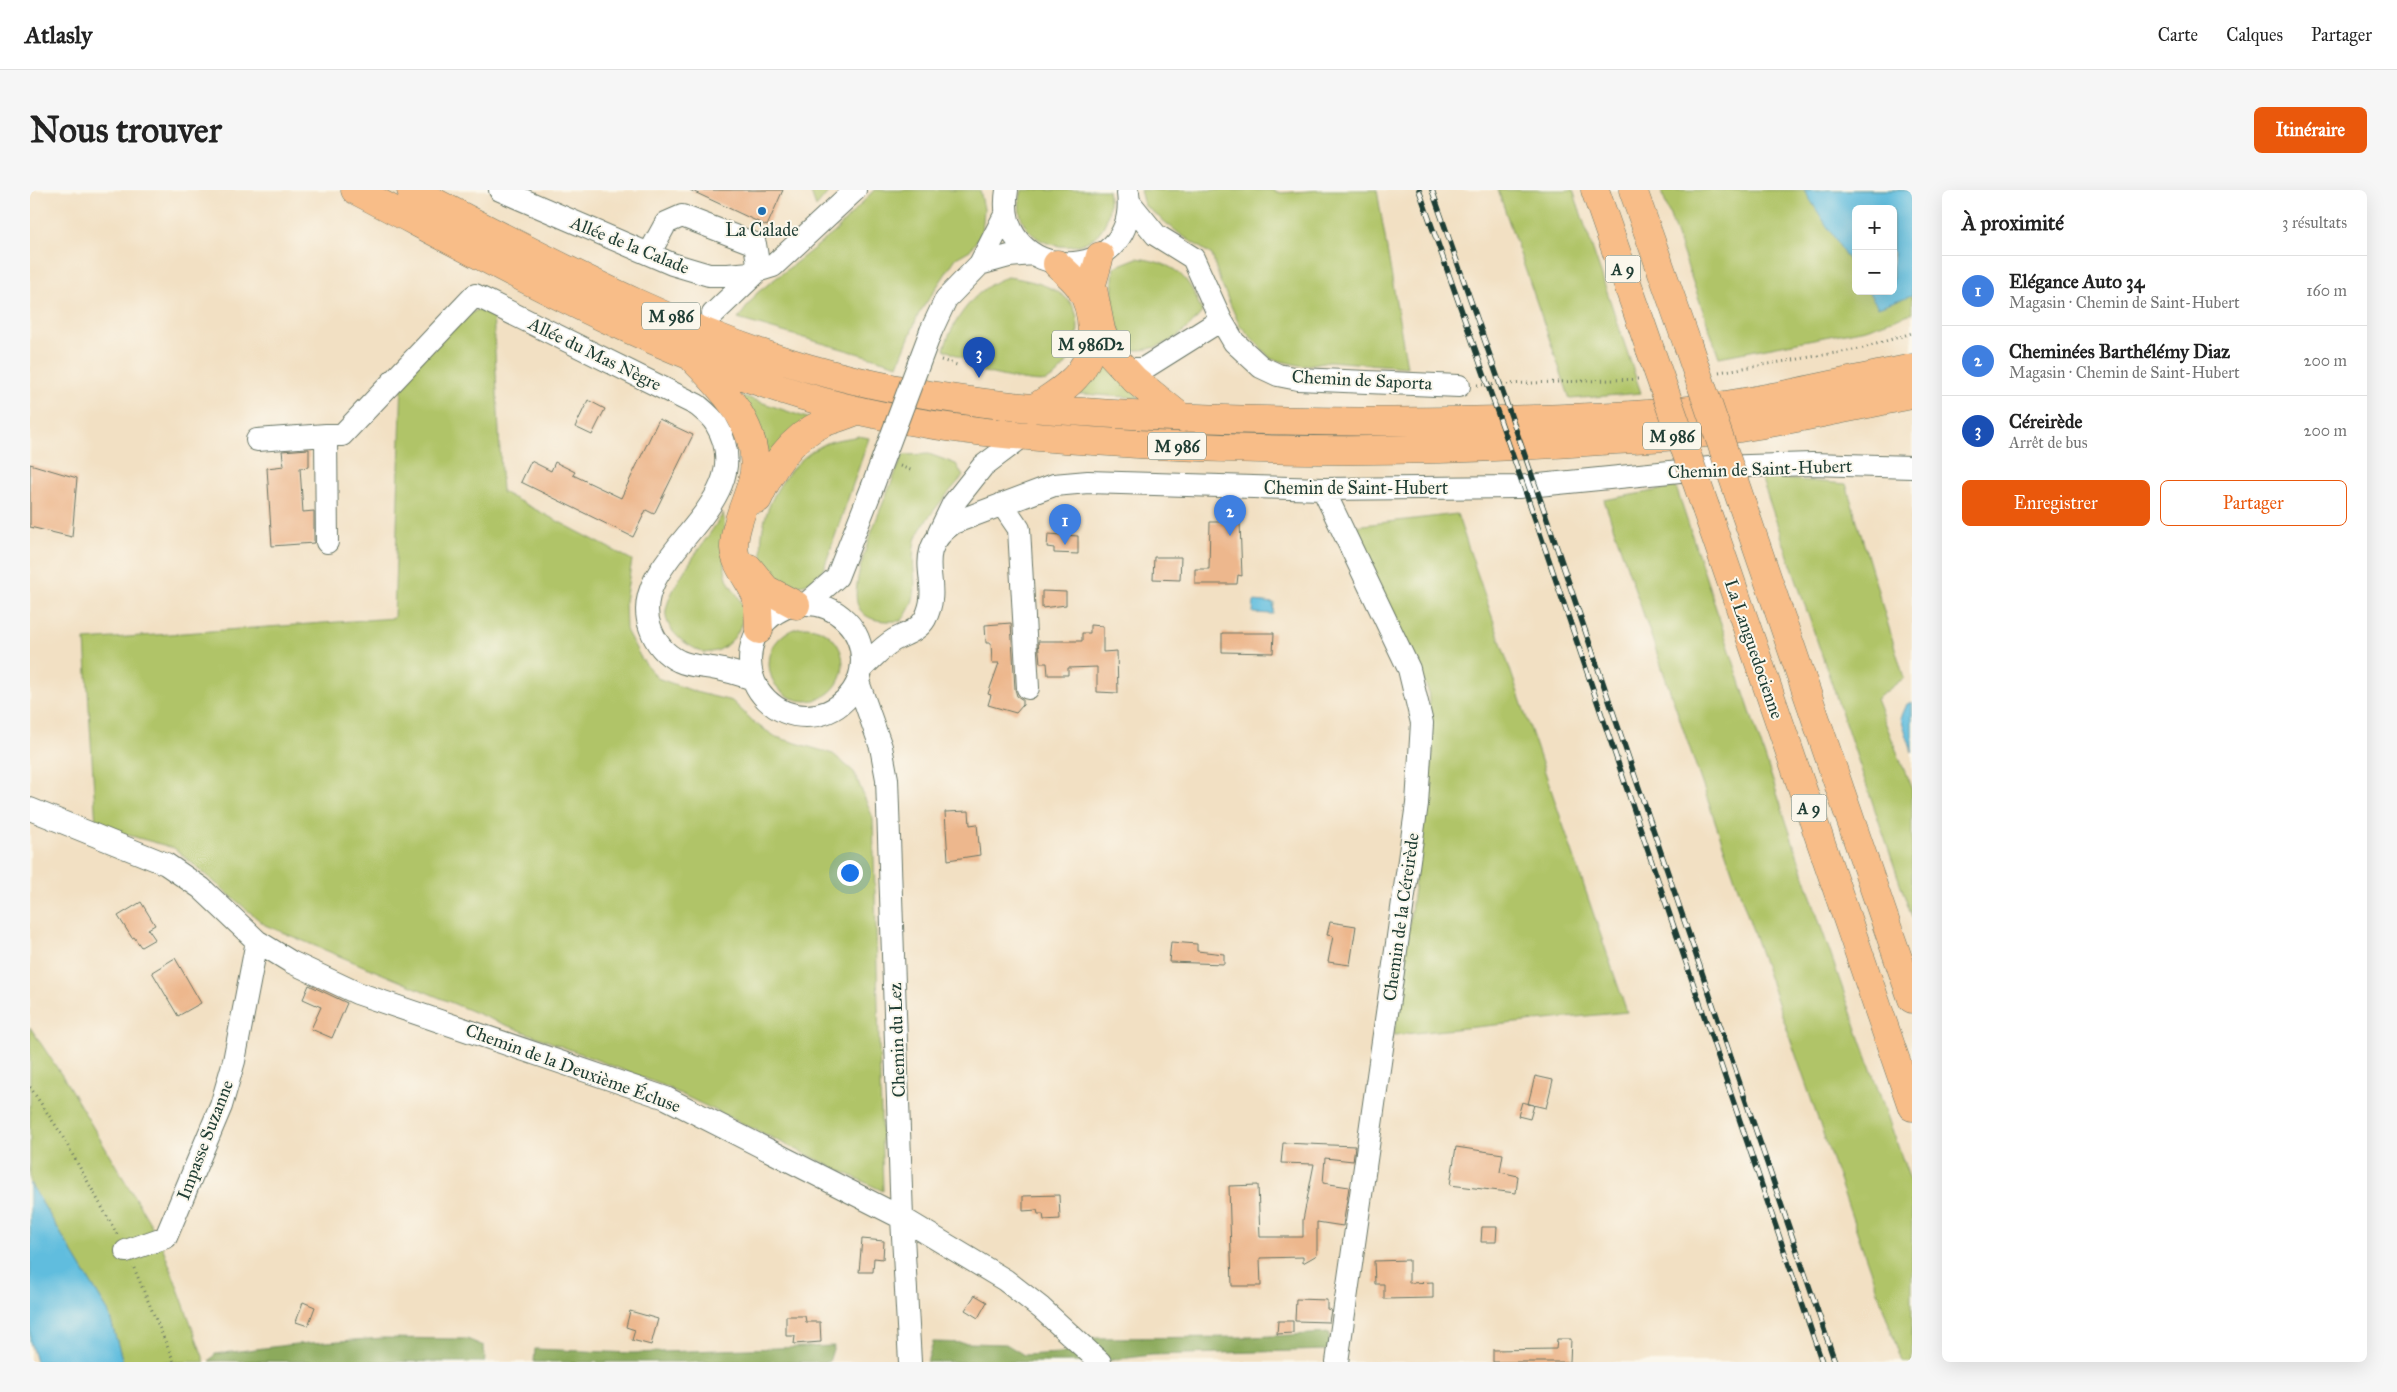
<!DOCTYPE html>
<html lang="fr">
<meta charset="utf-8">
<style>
body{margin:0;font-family:"IM FELL Great Primer",serif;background:#f6f6f6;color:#222}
.controls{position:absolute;right:15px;top:15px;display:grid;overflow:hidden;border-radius:8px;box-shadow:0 5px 20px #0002}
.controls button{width:45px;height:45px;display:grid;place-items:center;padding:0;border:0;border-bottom:1px solid #e0e0e0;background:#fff;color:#222;font:25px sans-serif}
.you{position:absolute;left:819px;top:682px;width:18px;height:18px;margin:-12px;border:4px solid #fff;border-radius:50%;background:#1a73e8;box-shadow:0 0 0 8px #1a73e833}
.badge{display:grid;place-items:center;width:32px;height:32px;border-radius:50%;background:#ea580c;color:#fff;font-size:16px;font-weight:700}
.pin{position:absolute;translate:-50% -41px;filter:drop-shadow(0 1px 2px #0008)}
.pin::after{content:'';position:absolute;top:26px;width:18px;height:15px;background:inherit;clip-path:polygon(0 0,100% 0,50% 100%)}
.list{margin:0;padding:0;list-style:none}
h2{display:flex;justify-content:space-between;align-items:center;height:65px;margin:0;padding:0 20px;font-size:21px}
h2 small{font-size:16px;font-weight:400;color:#767676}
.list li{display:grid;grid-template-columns:32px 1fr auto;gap:15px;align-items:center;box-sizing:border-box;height:70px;padding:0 20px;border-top:1px solid #e0e0e0}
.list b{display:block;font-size:19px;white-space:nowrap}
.list p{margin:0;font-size:16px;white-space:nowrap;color:#767676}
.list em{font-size:16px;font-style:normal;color:#767676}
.actions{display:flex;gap:10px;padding:15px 20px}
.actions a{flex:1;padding:11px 0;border:1px solid #ea580c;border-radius:8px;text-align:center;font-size:18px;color:#ea580c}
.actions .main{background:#ea580c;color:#fff}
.map{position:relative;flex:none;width:1882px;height:1172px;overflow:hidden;border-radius:8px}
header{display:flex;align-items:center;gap:30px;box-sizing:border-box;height:70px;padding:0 25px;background:#fff;border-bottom:1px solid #e0e0e0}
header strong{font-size:24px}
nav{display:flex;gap:28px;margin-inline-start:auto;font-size:18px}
.intro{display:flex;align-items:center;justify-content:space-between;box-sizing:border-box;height:120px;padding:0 30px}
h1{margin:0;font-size:35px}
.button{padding:12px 22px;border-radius:8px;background:#ea580c;color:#fff;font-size:18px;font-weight:700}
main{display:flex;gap:30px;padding:0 30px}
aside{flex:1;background:#fff;border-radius:8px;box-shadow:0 5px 20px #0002}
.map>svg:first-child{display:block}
.green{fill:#b0c468;stroke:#68804e;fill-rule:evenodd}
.forest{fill:#8caa5c;stroke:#567448}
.water{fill:#60bdde;stroke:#407d89}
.building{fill:#edb78d}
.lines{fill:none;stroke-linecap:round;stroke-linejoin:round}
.minor-casing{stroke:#697666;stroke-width:24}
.major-casing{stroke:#697666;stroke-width:29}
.highway-casing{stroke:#697666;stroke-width:29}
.path{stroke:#697666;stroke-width:3;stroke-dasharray:1 4;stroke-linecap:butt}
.minor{stroke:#fff;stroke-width:22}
.major{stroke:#f8bd88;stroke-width:28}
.highway{stroke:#f8bd88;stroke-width:28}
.rail-casing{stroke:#1f3d34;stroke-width:5.5}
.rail{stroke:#fbf7ec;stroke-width:4;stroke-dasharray:11;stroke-linecap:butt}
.minor-bridge-casing{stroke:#697666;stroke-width:24;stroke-linecap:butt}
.highway-bridge-casing{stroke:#697666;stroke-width:29;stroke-linecap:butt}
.minor-bridge{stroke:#fff;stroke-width:22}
.highway-bridge{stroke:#f8bd88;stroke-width:28}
.poi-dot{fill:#1f6fb2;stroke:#fbf7ec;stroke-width:2}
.labels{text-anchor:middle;stroke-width:4;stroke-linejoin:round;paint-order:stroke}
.shield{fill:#fbf7ec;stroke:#61756b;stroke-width:1}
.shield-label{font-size:16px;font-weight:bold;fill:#1f3d34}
.poi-label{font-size:18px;fill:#1f3d34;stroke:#fbf7ec}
.street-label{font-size:18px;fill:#1f3d34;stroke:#fbf7ec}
</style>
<header>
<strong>Atlasly</strong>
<nav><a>Carte</a><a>Calques</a><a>Partager</a></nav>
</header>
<div class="intro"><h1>Nous trouver</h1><a class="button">Itinéraire</a></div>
<main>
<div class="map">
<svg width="1882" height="1172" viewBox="0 0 1882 1172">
<rect width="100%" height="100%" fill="#fbf7ec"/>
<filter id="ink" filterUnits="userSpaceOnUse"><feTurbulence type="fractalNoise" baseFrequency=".02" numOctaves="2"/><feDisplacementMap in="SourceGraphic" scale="10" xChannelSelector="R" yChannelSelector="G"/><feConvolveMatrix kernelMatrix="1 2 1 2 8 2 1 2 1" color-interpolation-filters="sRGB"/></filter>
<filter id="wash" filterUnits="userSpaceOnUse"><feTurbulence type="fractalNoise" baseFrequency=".0096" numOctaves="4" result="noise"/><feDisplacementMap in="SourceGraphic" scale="20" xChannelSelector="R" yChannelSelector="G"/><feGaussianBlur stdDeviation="1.12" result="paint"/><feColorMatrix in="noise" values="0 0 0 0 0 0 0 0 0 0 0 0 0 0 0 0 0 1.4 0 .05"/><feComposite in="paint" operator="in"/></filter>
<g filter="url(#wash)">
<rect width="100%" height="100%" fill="#f2e0c3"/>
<path class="green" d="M780 0H800L786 17Z
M844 0H950L954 19 952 43 940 60 926 68 888 125 868 175 708 129 727 103 805 42Z
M992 0H1078C1092 83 970 67 992 0Z
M1110 0H1241L1251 3 1292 0H1347L1377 177 1299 171 1273 176 1241 169 1209 134 1190 91 1182 65 1151 45 1114 15Z
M1468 0H1543L1611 203 1540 209Z
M1631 0H1882V123L1836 139 1689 167ZM1826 19H1863V101H1826Z
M1107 68C1147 74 1158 85 1172 122 1156 143 1132 161 1104 160 1081 136 1081 109 1084 77Z
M978 87C998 90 1019 94 1035 107 1061 128 1044 180 1016 191 1005 195 954 182 941 179L934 169 914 159C923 129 948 95 978 87Z
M451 118 463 122 472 302 602 370 595 411 596 440 611 468 627 488 669 503 702 511 726 534 746 547 803 564 824 582 843 628 853 1001 632 895 463 830 235 735 144 658 66 636 55 450 364 428 372 190 428 130Z
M1073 171 1110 208 1040 203Z
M713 206 780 229 733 270Z
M828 246 839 248 794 378C785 390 778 396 763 395 747 394 736 386 733 371 724 327 754 273 795 254 804 249 818 249 828 246Z
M899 264 926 274 933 286C922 299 888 336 885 351 878 383 896 401 871 431 856 431 838 433 829 418 814 393 862 294 873 265Z
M1731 287 1816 294 1874 488 1846 509 1882 600V728Z
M1646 297 1791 737 1882 996V1172H1872L1574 310Z
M693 323C698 343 691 364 696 384 698 396 709 404 712 415 717 432 705 452 689 460 685 462 679 462 674 463 659 456 640 446 636 427 632 403 680 347 693 323Z
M1427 324 1597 822 1364 845 1403 560 1398 500 1316 337Z
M739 474a37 37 0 1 1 74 0a37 37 0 1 1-74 0Z
M0 837 35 890 130 1050 175 1172H93L78 1121 0 993Z"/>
<path class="forest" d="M1300 1143 1299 1160 1120 1165 1076 1171 1054 1148 1221 1147Z
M353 1148 437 1149 454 1156 455 1172 179 1171 185 1164 266 1154Z
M903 1152 976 1154 994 1165 1047 1162 1058 1172H897Z
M804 1156 799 1172H504L505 1159 602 1163Z"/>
<path class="water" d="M1774 0H1882V105L1848 117 1838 101H1863V19H1826V82Z
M1224 411 1244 413 1243 424 1223 423Z
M1882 512V562L1871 528 1877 514Z
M0 993 78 1121 93 1172H6L0 1151Z"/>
<g id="blocks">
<path class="building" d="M660 0H753L737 36Z
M558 210 575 219 562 245 545 237Z
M629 229 663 245 624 324 616 320 603 347 491 292 501 271 521 281 525 272 545 282 543 285 591 308Z
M279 259V277L270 278 273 322 284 321V353L242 356 237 278 254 276 252 261Z
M0 274 47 288 42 347 0 337Z
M1180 332H1210L1212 386 1208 385 1207 394H1165V379H1179Z
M1018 344 1048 346V364L1024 363V358L1017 357Z
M1124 367H1151L1150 390 1123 389Z
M1012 401 1036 402V415L1012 418Z
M981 433 985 499 987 506 993 510V515L986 523 958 515 961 505 958 504 969 473H962L961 453H956L955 435Z
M1060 435 1073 436V462L1087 461 1088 503 1067 502V477L1038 478V485H1018L1017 473H1010L1008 451H1052V443H1060Z
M1192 443H1244L1243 463 1192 462Z
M939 621 940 635 947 634 950 665 918 670 915 622Z
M111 712 125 735 118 739 125 749 111 757 104 747 102 748 88 726Z
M1300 732 1326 736 1320 775 1298 772 1303 746 1297 745Z
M1141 752 1167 754V761L1194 764V774L1139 772Z
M145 768 171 813 148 826 122 782Z
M279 795 317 813 302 848 281 839 291 817 273 809Z
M1505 886 1523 890 1516 918 1498 914Z
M1492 912 1504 915 1500 929 1488 926Z
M1253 953 1325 956 1323 971 1295 968 1293 993 1319 997 1313 1036 1287 1032V1065L1273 1073V1067L1230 1068 1231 1096H1202L1199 996 1228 995 1230 1047H1273V1030L1284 974 1251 973Z
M1426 957 1473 964 1470 982 1488 986 1486 1003 1420 995Z
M1029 1005 1030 1029 1014 1030 1013 1024H1008L1007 1020 993 1021V1006Z
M1452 1037H1467L1466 1052H1451Z
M832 1049 854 1051 853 1069 844 1068 843 1082H829Z
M1379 1070V1093L1403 1092V1108L1354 1109V1094H1345L1344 1071Z
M945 1105 957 1112 948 1128 935 1120Z
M1266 1109 1297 1110V1119L1301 1120 1299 1132 1265 1131Z
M273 1112 285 1117 278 1136 266 1132Z
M600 1121 628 1129 621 1155 602 1150 605 1140 596 1137Z
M756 1126H775L776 1132H790L791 1152 764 1154 765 1146H756Z
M1248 1131H1263V1143L1247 1144Z
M1527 1149H1541L1540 1172H1463V1160L1526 1159Z"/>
</g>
</g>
<g filter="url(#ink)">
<use href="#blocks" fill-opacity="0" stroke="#697666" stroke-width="1"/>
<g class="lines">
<defs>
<path id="minor" d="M470 0 642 74 679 85H698L720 83 743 76 825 0
M977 0C962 96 1110 98 1098 3
M1100 13 1126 45 1163 68 1191 130 1204 152 1231 177 1248 185 1268 189 1429 196
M619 64 636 33 652 26 725 54 729 80 683 124
M950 74 979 66 1003 64
M901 141 916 109 950 74 976 23
M1094 179H1113L1191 130
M227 250 296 245
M1293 299 1379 479 1392 533 1387 614 1307 1172
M972 314 989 339 998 498
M909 343 923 314 953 276 993 246
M297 352 296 245H312L445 105 667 215C673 220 682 227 686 234 735 315 595 366 620 437 625 452 634 464 649 471 659 476 671 476 682 478 696 480 709 484 723 489
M720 470a56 56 0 1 1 112 0a56 56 0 1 1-112 0Z
M776 414 807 387 842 298
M832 478C842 469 852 457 864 450 875 444 888 441 895 429 915 391 878 366 923 333L1024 295 1058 292 1293 299 1488 297 1690 277 1782 274 1882 277
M828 492 851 557 857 589 872 1028 880 1172
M0 619 136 674 171 698 227 751 261 772 327 803 636 908 872 1028 975 1090 1011 1118 1070 1172
M96 1061 136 1047 191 916 204 871 227 751"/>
<path id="major" d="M325 0C467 74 620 161 773 206 890 241 1004 248 1125 255 1273 263 1422 262 1570 251 1608 248 1646 248 1683 242 1750 233 1816 218 1882 205
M381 0C509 65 639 138 778 178 913 217 1054 224 1194 229 1298 232 1401 233 1505 229 1559 227 1614 226 1668 219 1740 210 1811 192 1882 178
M1070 66 1062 94 1071 140 1079 162 1105 190 1152 228
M665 171C696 202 735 244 722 292 716 313 704 336 704 358 705 376 722 393 726 406 729 417 728 430 729 440
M1003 219C1019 208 1037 198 1049 183 1067 160 1065 120 1049 96 1043 88 1034 81 1027 74
M728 309C743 276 759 249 793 233 804 229 815 226 826 221
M719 378 736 399 766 415"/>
<path id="highway" d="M1565 0 1620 159
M1603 0 1657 153
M1712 314 1882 809
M1676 319 1882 917"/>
</defs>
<use href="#minor" class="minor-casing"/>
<use href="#major" class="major-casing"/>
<use href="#highway" class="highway-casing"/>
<path class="path" d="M911 170 927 175
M1689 182 1830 159 1882 143
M1447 195 1608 189
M870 276 883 281
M0 897 30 942 88 1046
M104 1078 144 1172"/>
<use href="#minor" class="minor"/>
<use href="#major" class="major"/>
<use href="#highway" class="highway"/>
<defs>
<path id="rail" d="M1389 0 1504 326 1792 1172
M1402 0 1515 323 1805 1172"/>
</defs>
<use href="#rail" class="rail-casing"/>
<use href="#rail" class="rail"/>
<defs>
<path id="minor-bridge" d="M842 298 901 141"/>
<path id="highway-bridge" d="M1657 153 1712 314
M1620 159 1676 319"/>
</defs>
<use href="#minor-bridge" class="minor-bridge-casing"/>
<use href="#highway-bridge" class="highway-bridge-casing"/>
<use href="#minor-bridge" class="minor-bridge"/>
<use href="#highway-bridge" class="highway-bridge"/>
</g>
</g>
<circle class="poi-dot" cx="732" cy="21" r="5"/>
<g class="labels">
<g class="shield">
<rect x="1575.5" y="65.5" width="35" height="27" rx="4"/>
<rect x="612" y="112.5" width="58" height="27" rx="4"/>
<rect x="1022" y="140.5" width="78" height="27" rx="4"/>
<rect x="1613" y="232.5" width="58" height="27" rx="4"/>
<rect x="1118" y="242.5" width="58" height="27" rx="4"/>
<rect x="1761.5" y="604.5" width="35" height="27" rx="4"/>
</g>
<g class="shield-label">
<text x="1593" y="85">A 9</text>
<text x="641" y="132">M 986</text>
<text x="1061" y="160">M 986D2</text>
<text x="1642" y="252">M 986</text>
<text x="1147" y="262">M 986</text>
<text x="1779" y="624">A 9</text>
</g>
<g class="poi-label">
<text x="732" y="46">La Calade</text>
</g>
<g class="street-label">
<text transform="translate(600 55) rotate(22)" y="6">Allée de la Calade</text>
<text transform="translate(565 164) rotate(26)" y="6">Allée du Mas Nègre</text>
<text transform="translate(1332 190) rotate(3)" y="6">Chemin de Saporta</text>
<text transform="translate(1730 279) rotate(-2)" y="6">Chemin de Saint-Hubert</text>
<text x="1326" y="304">Chemin de Saint-Hubert</text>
<text transform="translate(1724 459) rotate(71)" y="6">La Languedocienne</text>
<text transform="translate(1371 727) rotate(-82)" y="6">Chemin de la Céreirède</text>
<text transform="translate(867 850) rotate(-92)" y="6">Chemin du Lez</text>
<text transform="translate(543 878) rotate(20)" y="6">Chemin de la Deuxième Écluse</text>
<text transform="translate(175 950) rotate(-69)" y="6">Impasse Suzanne</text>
</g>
</g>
</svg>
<div class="controls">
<button>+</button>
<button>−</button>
</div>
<div class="you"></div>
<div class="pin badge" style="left:1035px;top:355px;background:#3f7fe0">1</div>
<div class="pin badge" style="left:1200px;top:346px;background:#3f7fe0">2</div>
<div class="pin badge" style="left:949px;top:188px;background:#1a4fb4">3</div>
</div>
<aside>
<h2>À proximité<small>3 résultats</small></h2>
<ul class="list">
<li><span class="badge" style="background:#3f7fe0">1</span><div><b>Elégance Auto 34</b><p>Magasin · Chemin de Saint-Hubert</p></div><em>160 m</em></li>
<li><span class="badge" style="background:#3f7fe0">2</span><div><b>Cheminées Barthélémy Diaz</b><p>Magasin · Chemin de Saint-Hubert</p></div><em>200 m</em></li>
<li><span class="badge" style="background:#1a4fb4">3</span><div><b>Céreirède</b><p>Arrêt de bus</p></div><em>200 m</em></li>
</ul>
<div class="actions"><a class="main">Enregistrer</a><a>Partager</a></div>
</aside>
</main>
